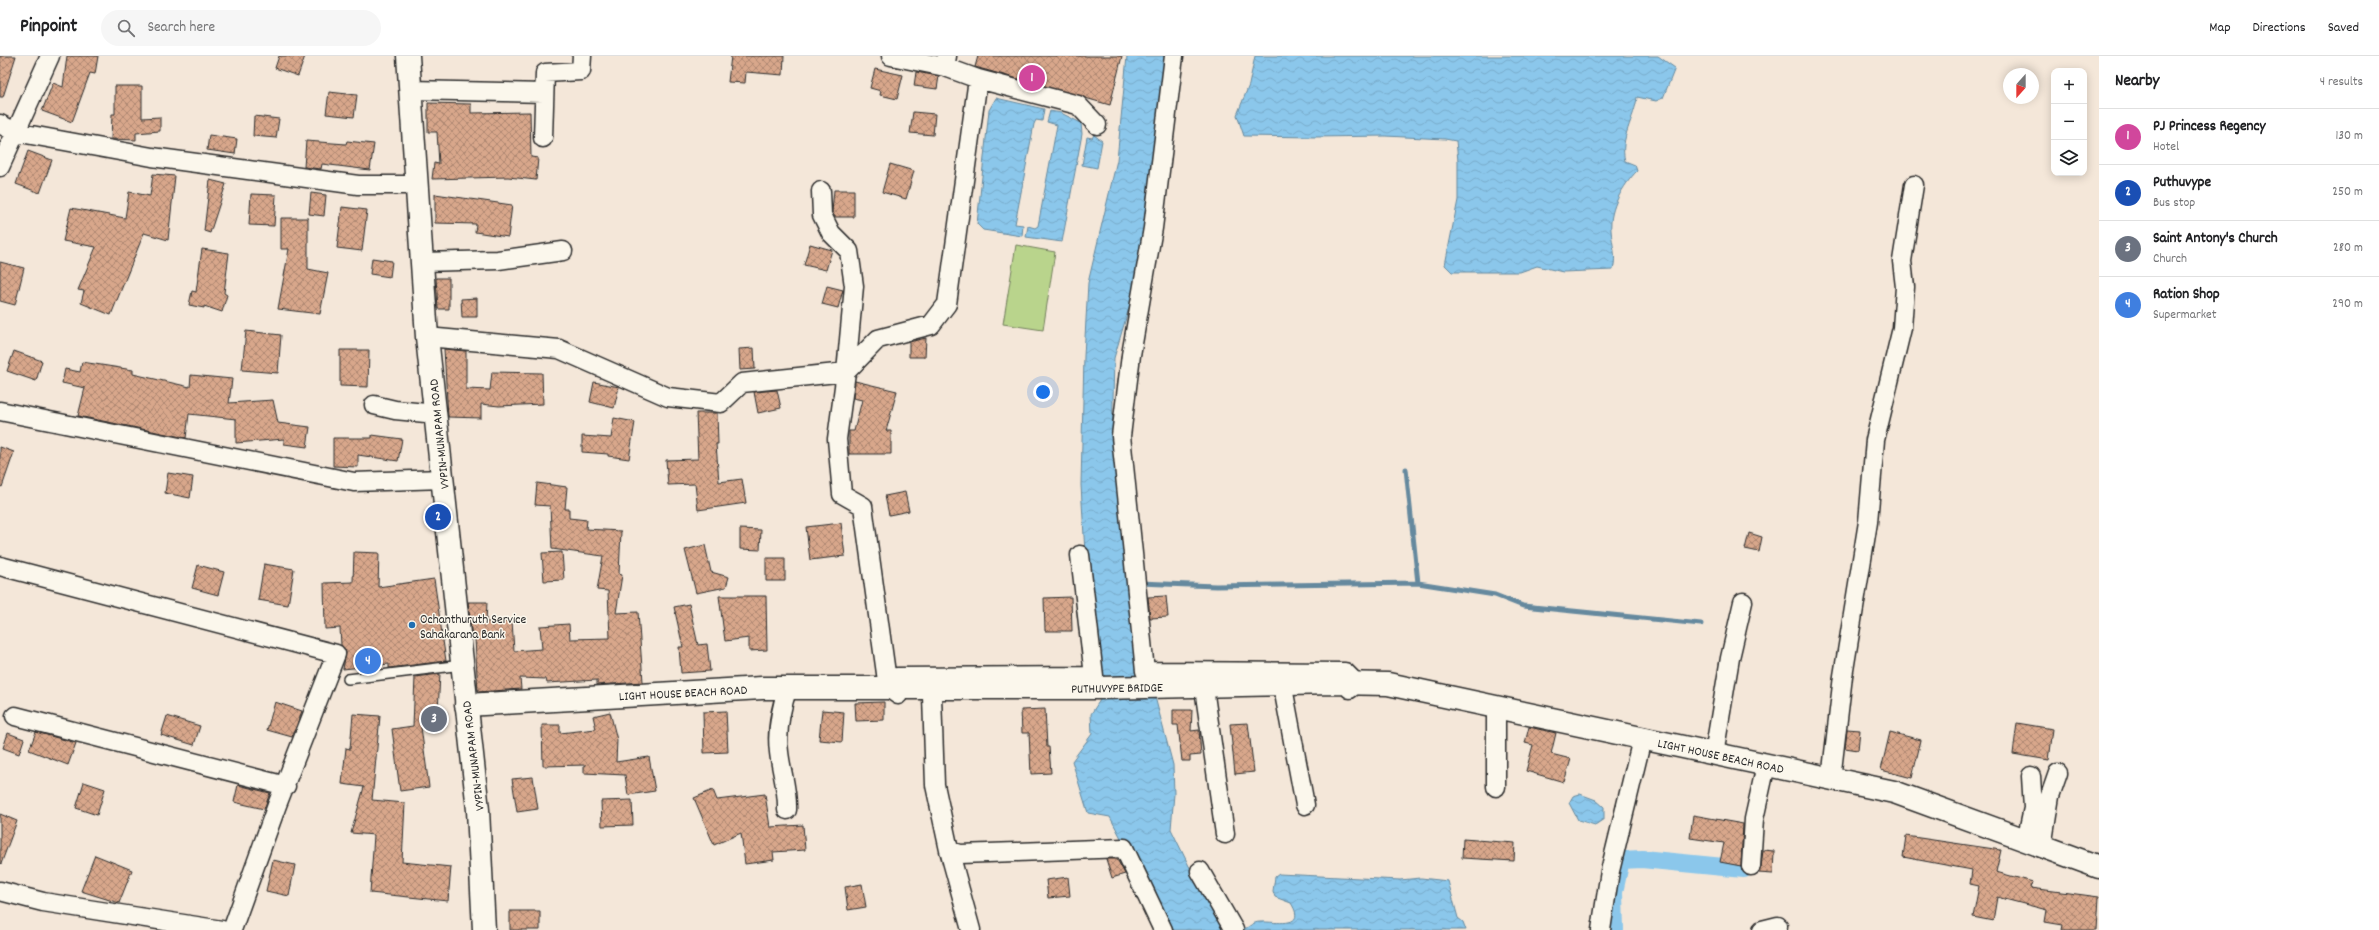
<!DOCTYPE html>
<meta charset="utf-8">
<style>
body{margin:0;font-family:Dekko,sans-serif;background:#f6f6f6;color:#202124}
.controls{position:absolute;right:12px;top:12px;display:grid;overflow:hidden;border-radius:8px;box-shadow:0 2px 10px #0003}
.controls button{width:36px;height:36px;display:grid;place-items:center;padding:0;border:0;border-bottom:1px solid #e0e0e0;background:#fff;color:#202124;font:20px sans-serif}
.compass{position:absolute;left:2003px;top:12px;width:36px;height:36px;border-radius:50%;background:#fff;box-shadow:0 2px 10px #0003;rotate:201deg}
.you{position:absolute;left:1043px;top:336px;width:14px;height:14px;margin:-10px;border:3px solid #fff;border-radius:50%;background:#1a73e8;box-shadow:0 0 0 6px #1a73e833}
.badge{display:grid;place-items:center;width:26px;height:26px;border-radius:50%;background:#1a73e8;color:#fff;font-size:13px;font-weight:700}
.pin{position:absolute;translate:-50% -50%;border:2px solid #fff;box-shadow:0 1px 4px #0006}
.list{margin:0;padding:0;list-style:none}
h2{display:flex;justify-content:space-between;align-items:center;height:52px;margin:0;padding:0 16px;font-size:17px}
h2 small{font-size:13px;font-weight:400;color:#757577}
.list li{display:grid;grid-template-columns:26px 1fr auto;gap:12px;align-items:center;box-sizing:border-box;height:56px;padding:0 16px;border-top:1px solid #e0e0e0}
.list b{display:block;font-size:15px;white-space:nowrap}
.list p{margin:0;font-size:13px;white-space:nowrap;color:#757577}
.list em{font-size:13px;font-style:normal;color:#757577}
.icon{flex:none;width:22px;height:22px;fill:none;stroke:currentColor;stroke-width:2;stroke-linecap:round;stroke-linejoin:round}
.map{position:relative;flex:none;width:2099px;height:874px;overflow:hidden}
header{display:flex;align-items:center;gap:24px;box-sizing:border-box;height:56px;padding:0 20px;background:#fff;border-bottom:1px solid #e0e0e0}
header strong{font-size:19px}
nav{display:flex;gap:22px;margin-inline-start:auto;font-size:14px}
.search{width:280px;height:36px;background:#f6f6f6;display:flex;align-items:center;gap:10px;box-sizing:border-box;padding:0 14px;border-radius:22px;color:#757577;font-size:15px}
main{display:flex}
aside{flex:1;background:#fff}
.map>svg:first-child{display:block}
.garden{fill:#b9d48c;stroke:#72805c}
.water{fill:url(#water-waves);stroke:#65899e}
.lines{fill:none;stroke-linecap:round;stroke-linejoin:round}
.stream{stroke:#65899e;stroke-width:5}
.canal{stroke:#8bc7eb;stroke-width:18}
.building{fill:url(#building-cross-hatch);stroke:#2b2b2b}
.service-casing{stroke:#2b2b2b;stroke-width:12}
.minor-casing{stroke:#2b2b2b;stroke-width:21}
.secondary-casing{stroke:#2b2b2b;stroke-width:25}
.primary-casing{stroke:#2b2b2b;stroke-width:25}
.service{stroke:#fbf7ec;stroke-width:9}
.minor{stroke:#fbf7ec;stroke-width:18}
.secondary{stroke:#fbf7ec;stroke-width:22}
.primary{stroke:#fbf7ec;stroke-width:22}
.poi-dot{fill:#1f6fb2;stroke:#fbf7ec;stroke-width:1.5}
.labels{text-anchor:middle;stroke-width:3;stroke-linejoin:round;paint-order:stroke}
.street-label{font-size:13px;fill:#2b2b2b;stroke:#fbf7ec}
.poi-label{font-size:13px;fill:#2b2b2b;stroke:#fbf7ec;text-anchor:start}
</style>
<header>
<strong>Pinpoint</strong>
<div class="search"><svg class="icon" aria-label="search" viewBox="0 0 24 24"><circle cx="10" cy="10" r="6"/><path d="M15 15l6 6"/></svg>Search here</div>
<nav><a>Map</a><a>Directions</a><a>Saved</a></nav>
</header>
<main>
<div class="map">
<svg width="2099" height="874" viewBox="0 0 2099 874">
<defs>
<pattern id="water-waves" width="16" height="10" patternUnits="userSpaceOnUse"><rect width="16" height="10" fill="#8bc7eb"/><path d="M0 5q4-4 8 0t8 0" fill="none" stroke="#78abca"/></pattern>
<pattern id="building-cross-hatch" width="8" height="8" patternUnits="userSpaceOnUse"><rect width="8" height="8" fill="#d8a78b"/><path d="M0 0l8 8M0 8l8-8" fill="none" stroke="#af8872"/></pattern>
</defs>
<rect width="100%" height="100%" fill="#f4e7d9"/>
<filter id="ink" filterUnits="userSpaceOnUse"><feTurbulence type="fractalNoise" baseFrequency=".025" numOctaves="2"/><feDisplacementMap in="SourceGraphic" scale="8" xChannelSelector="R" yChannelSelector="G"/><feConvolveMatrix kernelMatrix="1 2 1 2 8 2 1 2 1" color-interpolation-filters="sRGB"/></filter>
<g filter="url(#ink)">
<path class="garden" d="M1016 189 1055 196 1043 274 1003 268Z"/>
<path class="water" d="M1127 0H1168L1164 50 1134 235 1114 302 1112 385 1155 641 1173 709 1174 738 1171 773 1189 810 1230 874H1169L1110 761 1088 757 1072 705 1092 678 1091 658 1100 644 1087 531 1081 429 1084 300 1088 227 1117 104Z
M1255 0H1658L1675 12 1663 42 1656 45 1637 41C1635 62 1619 82 1625 105L1635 109 1637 115C1623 129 1609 153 1611 174 1612 190 1617 198 1613 214L1563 216 1537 210 1520 216H1452L1445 209 1458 144V105L1456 85 1445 83 1385 80 1315 81 1244 80 1237 59 1249 29Z
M996 42 1044 53 1042 65 1036 64 1034 68 1015 168 1023 169 1022 180 983 174 977 168 989 54Z
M1050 55 1061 57 1081 67 1082 78 1062 186 1026 181 1028 170 1035 172 1038 170 1057 69 1047 66Z
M1094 79 1102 85 1097 112 1082 109 1087 81 1092 82Z
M1580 738 1596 744 1604 751V763L1595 769 1578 764 1569 747 1573 740Z
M1279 818 1400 824 1421 822 1448 825 1458 862 1463 866 1466 874H1243C1249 871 1253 866 1260 866 1275 865 1308 874 1291 847L1275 841 1273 835 1275 821Z"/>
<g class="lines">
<path class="stream" d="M1139 527 1216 530 1418 527 1406 413
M1418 527 1495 539 1523 550 1701 568"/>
<path class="canal" d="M1615 874 1614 836 1621 804 1642 803 1744 813"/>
</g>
<path class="building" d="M0 0H16L3 41H0Z
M67 0H98L95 18 90 17 72 66 42 55 53 27 63 31Z
M279 0H305L298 20 275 12Z
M731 0H784L783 19 746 16 745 27 728 26Z
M978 0H1122L1110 49 975 11Z
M875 13 903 19 897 43 880 39 881 35 870 32Z
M916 16 939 20 937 33 914 30Z
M115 30H142V62L160 61V75L136 77V84L111 83 112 58H115Z
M329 36 357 39 354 61 326 58Z
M428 47 471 48V57L530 56 531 101 538 102 536 124 508 121 432 123 434 107 439 108 437 76H428Z
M913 56 935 58 933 79 910 77Z
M254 60 279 63 276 82 253 80Z
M209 79 237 83 235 98 207 94Z
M306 85 346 88 347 85 374 88 370 114 322 108 321 113 304 111Z
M28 95 52 104 40 137 16 128Z
M890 108 914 115 906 143 882 136Z
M153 118 175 120 168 184 144 177 111 259 81 247 84 235 78 234 96 191 63 185 71 152 125 162 129 136 150 140Z
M210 124 226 128 210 177 204 175Z
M834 134H854V161H835L832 156Z
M311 137 326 139 324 160 309 158Z
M251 138 276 139 274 170 249 169Z
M435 138 512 149 508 181 475 176 476 168 435 167Z
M342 151 367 154 362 195 337 192Z
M281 162H308V213L328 217 320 258 278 253 289 193H281Z
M810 188 832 194 826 214 804 209Z
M202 193 229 197 224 237 227 239 222 256 204 250V252L189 249 192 235 196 236Z
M372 202 392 205 390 221 370 218Z
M0 206 24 212 15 249 0 245Z
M436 222H449V253H438Z
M827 230 843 234 838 252 822 248Z
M477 242V261H462L461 243Z
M246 275 281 279 278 317 242 314Z
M926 282 925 301H909V286Z
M754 292 755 313 740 314 739 293Z
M444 293 466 295V333L490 334 492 316 542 317 543 348 499 350 481 348V362L448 361Z
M340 294H369L368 331 340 330Z
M14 295 42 305 36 325 7 315Z
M82 306 133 314V318L190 331 191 319 232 323 229 347 273 344 278 367 310 371 307 391 284 388V383L236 387V363L189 358 186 382 78 360 85 332 62 327 65 313 80 316Z
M855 325 897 335 886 375H891V398H849V375H854L862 344 853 342Z
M594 326 619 331 614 352 590 346Z
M777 334 781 352 758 357 754 336Z
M696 357H717L718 388H716L719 426 742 423 746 447 698 454 695 428 668 429 666 404 698 403Z
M614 362 635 366 629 403 608 400V398L582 396V380L611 382Z
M372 379 402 383 398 405 358 399V411L333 410V382H372Z
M0 391 14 396 2 431 0 430Z
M168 417 193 421 190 442 165 437Z
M537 427 567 431 565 453H569V462L587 464 586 473 621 475 619 518 622 519 616 557 638 556 643 626 597 629V624L547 627 546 623 520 622 521 633 478 636 475 583H472L468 546H487L486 566 512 565 514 595 542 593 540 570 569 568 570 583 610 582 608 535 597 534 603 500 552 493 550 450 535 449Z
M905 436 909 455 889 459 885 440Z
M841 467 845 500 810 504 806 471Z
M740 473 761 474 760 494 740 493Z
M1749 477 1762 481 1759 496 1745 493Z
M705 489 711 516 729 521 726 531 696 537 685 494Z
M354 496 379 497 378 531 434 523 446 605 389 612V608L343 613 346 596 341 589 340 572 325 573 324 527 353 526Z
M562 496 564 524 544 525 542 497Z
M766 502H785V525H766Z
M264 508 294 513 288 549 258 544Z
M198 509 224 516 218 539 192 532Z
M719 540H766L767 594 749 595V582L725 585Z
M1166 540 1168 561 1150 562 1148 541Z
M1071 541 1072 575H1045L1044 542Z
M689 548 698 589 707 588 710 615 681 617 679 591H683L674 551Z
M440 618 438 656H447L446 671H421L429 731 400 735 392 673 413 670 415 621Z
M275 646 302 655 292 681 267 674Z
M884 646V664L856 665 855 647Z
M1045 653 1047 691H1049L1051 717 1031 718 1029 677H1022L1021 654Z
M822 654 844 656 842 686 819 684Z
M1173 654H1192L1191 675 1199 674 1201 699 1190 700V705H1182L1178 669H1173Z
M726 655 728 696 704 697 703 656Z
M610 656 617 684 616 706 649 701 655 735 628 739 625 719 584 717V710L586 709 543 710 542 669H560V677L596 673 593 660Z
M353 658 380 660 372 744 405 747 402 806 451 811 448 845 370 837 374 779 351 777 364 731 342 728 346 692 350 693Z
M167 660 200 670 194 689 161 679Z
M1248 667 1254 716 1235 718 1230 668Z
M2017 667 2053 673 2049 704 2013 698Z
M1529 671 1556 677 1551 698 1571 703 1564 726 1526 715 1533 689 1525 687Z
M1847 673 1860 674 1858 694 1845 692Z
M36 676 76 687 68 709 29 694Z
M1890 676 1921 684 1912 722 1881 714Z
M8 677 24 683 19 698 3 692Z
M533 721 538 753 517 756 512 723Z
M84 726 105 733 97 759 76 752Z
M238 729 270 737 264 753 234 746Z
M713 734 717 744 765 738 770 771 803 769 805 794 773 796 774 804 745 808 741 777 714 789 694 742Z
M632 744 633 769 602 770 601 745Z
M0 758 17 765 1 808 0 807Z
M1693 759 1743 768 1741 810 1720 806 1724 787 1690 782Z
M1906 780 2001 794 1996 816 2033 826 2031 832 2099 841 2097 874H2062L2063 869 2045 866 2047 854 1997 841 1993 865 1973 861 1979 830 1970 828 1972 814 1903 801Z
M1463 783 1515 787 1514 805 1462 802Z
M1763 794 1774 795 1773 818 1758 817 1761 811Z
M95 799 132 814 119 847 81 835Z
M1106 803H1117L1125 818 1112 822Z
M273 804 295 809 289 840 266 835Z
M1068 821 1070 840 1048 842 1046 824Z
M862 828 866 851 848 854 845 831Z
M510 855H540V874H510Z"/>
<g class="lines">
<defs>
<path id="service" d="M348 623 462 609"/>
<path id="minor" d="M891 0 945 11 947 0
M1174 0 1153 172 1131 299 1121 380 1145 615 1345 616 1356 627 1350 633
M978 23 1078 49 1097 69
M410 34 544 37
M0 68 15 76 152 101 248 114 358 129H416
M543 82 545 17 581 15 582 0
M0 111 50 0
M821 135 822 159 831 177 849 195 854 230 846 316 878 283 931 269 947 248 978 23 945 11
M422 206 498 204 563 195
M427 281 559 293 668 341 721 347 742 327 846 316 837 383 842 438 863 450 888 632 898 639
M374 349 395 354 436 358
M0 355 354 426 443 423
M0 510 336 598 277 749 232 874
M888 632 897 621 1094 620 1080 499
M1284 637 1305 749
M1205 639 1225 778
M932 640 935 729 949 794 960 798 1124 792 1163 874
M15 660 286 730
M1714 698 1730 602 1743 546
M1831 723 1843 620 1868 466 1875 384 1902 272 1905 231 1902 205 1914 129
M1496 731V652
M787 754C788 734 781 715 779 696 776 673 781 652 788 631
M2026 785 2033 752 2031 720
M2042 791 2050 740 2058 717
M949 794 971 874
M1751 810 1754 763 1766 709
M1200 815 1234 874
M0 835 43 846 222 874
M1601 874 1610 815 1642 683
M1762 874 1778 870"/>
<path id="secondary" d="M466 649 762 632H1098L1333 627 1388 628 1894 736 2099 811"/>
<path id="primary" d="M408 0 427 281 478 754 484 874"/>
</defs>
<use href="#service" class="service-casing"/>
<use href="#minor" class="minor-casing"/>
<use href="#secondary" class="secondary-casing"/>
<use href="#primary" class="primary-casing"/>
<use href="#service" class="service"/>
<use href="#minor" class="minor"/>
<use href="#secondary" class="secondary"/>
<use href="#primary" class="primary"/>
</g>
</g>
<circle class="poi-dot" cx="412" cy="569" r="4"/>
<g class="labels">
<g class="street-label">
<text transform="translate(438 378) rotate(-96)" y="5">VYPIN-MUNAPAM ROAD</text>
<text transform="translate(1117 631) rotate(-1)" y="5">PUTHUVYPE BRIDGE</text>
<text transform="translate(683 636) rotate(-3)" y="5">LIGHT HOUSE BEACH ROAD</text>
<text transform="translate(1721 699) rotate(12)" y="5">LIGHT HOUSE BEACH ROAD</text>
<text transform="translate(472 700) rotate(-97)" y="5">VYPIN-MUNAPAM ROAD</text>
</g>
<g class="poi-label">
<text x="420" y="567">Ochanthuruth Service<tspan x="420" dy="15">Sahakarana Bank</tspan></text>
</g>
</g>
</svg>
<div class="controls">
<button>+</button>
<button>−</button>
<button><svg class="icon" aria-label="layers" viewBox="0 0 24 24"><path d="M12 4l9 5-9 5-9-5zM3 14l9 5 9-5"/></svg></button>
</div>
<svg class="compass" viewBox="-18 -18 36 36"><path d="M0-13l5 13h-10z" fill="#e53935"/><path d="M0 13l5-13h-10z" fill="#757577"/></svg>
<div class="you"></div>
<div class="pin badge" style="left:1032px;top:22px;background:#d1479c">1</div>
<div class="pin badge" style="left:438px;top:461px;background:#1a4fb4">2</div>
<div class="pin badge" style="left:434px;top:663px;background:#6b7280">3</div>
<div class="pin badge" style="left:368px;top:605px;background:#3f7fe0">4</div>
</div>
<aside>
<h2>Nearby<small>4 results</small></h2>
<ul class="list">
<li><span class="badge" style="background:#d1479c">1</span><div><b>PJ Princess Regency</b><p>Hotel</p></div><em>130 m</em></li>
<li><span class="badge" style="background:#1a4fb4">2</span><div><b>Puthuvype</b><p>Bus stop</p></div><em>250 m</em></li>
<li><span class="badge" style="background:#6b7280">3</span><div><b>Saint Antony's Church</b><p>Church</p></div><em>280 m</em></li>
<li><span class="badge" style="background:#3f7fe0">4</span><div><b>Ration Shop</b><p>Supermarket</p></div><em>290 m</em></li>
</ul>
</aside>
</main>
